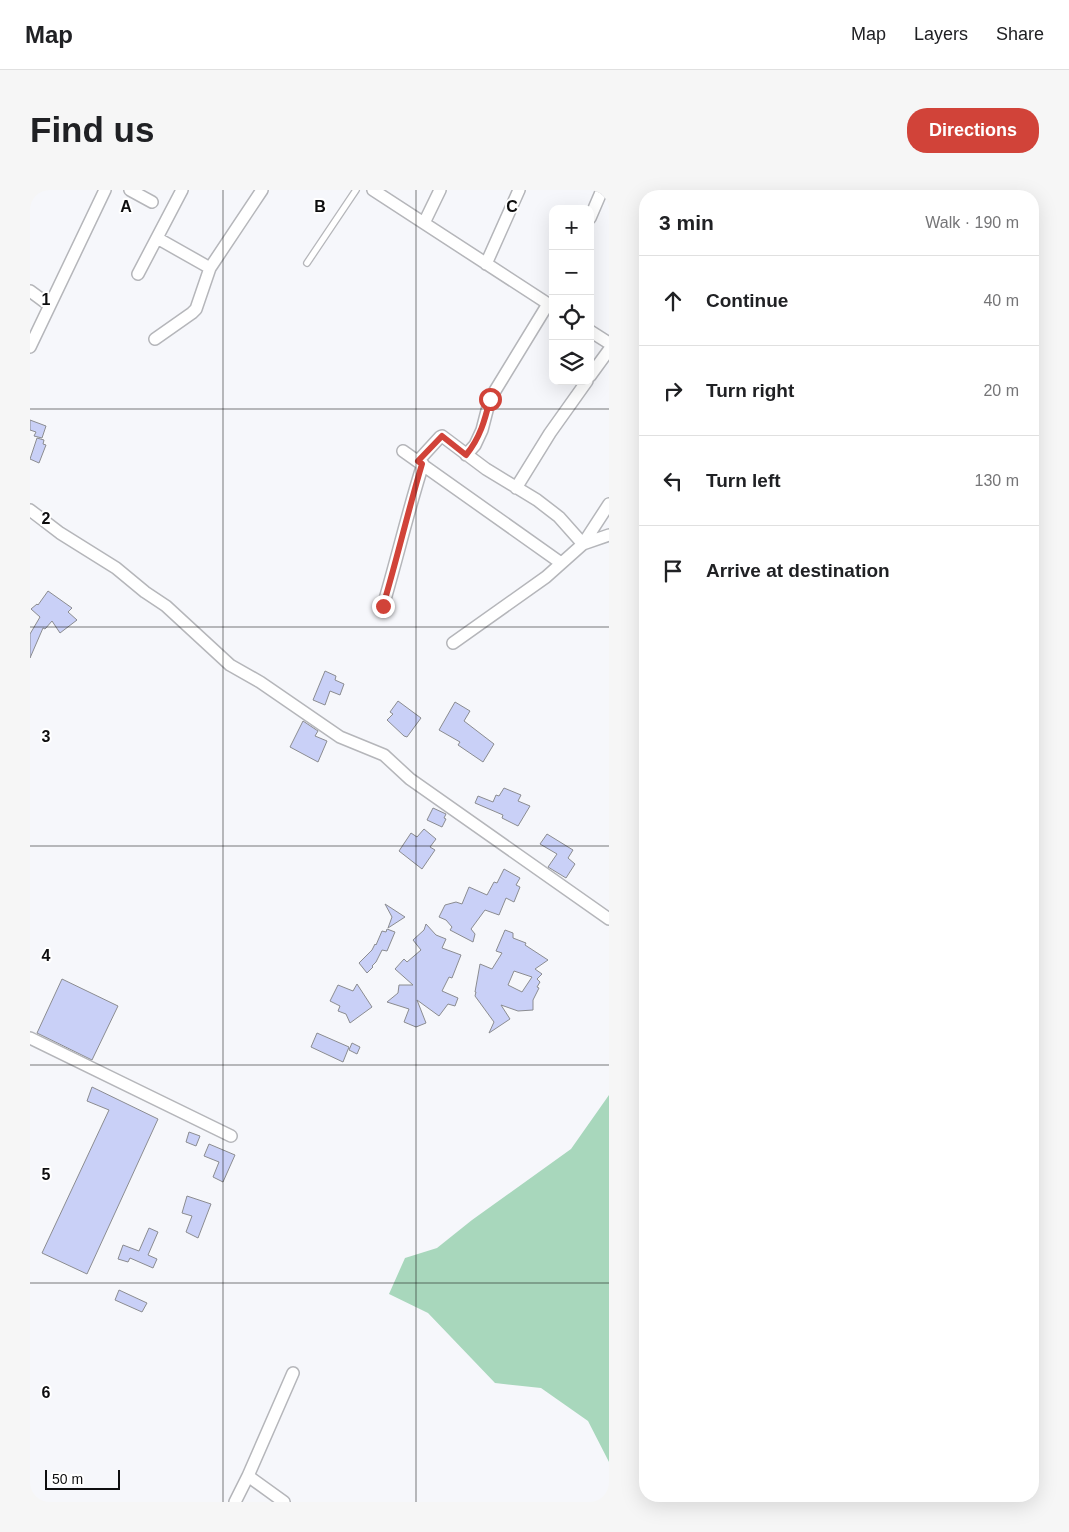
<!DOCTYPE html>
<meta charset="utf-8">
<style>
body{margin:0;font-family:Arial,sans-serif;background:#f6f6f6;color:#202124}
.controls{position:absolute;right:15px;top:15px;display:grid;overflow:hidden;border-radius:10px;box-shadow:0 5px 20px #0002}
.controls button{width:45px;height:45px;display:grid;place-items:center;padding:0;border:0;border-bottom:1px solid #e0e0e0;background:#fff;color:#202124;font:25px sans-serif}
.scale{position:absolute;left:15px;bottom:12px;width:75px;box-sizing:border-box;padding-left:5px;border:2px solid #0e0e0f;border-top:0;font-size:14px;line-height:18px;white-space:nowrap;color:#0e0e0f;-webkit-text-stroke:4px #fff;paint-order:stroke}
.stop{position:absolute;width:15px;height:15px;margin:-11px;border:4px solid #d14339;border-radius:50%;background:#fff}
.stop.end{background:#d14339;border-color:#fff;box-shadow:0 1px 5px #0008}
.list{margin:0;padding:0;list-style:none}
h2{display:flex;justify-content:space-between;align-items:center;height:65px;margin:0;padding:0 20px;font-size:21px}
h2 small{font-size:16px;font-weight:400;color:#757577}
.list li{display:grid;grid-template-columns:32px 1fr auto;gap:15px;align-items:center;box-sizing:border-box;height:90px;padding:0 20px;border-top:1px solid #e0e0e0}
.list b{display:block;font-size:19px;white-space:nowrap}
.list em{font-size:16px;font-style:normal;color:#757577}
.icon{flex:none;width:28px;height:28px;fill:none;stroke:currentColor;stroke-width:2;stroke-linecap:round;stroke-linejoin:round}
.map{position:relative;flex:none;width:579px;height:1312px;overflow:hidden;border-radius:20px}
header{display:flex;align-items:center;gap:30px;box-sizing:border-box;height:70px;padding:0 25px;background:#fff;border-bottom:1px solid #e0e0e0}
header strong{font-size:24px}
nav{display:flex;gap:28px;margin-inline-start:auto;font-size:18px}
.intro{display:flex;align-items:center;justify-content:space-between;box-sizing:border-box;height:120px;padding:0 30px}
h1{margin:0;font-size:35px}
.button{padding:12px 22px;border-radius:20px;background:#d14339;color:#fff;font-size:18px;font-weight:700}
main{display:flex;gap:30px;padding:0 30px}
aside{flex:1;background:#fff;border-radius:20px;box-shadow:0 5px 20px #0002}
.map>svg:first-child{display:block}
.green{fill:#a8d7bc}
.building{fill:#c9d0f7;stroke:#8b8c90;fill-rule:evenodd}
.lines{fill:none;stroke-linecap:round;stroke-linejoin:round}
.service-casing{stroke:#b5b6ba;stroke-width:8}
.minor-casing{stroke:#b5b6ba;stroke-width:14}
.service{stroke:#fff;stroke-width:5.5}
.minor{stroke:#fff;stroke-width:11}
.route{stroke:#d14339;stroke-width:6}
.grid{fill:none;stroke:#0e0e0f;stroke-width:1;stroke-opacity:0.55}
.grid-label{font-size:16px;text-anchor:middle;font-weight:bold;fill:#0e0e0f;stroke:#fff;stroke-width:4;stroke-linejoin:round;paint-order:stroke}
</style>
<header>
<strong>Map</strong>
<nav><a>Map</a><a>Layers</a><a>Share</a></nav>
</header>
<div class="intro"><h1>Find us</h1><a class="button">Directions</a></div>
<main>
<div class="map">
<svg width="579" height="1312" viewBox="0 0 579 1312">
<rect width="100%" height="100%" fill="#f6f7fb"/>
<path class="green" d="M579 905V1272L558 1231 511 1198 465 1193 398 1123 359 1104 375 1068 407 1058 442 1030 541 959Z"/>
<path class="building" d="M0 230 16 236 12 248 4 246 6 242 0 240Z
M7 248 14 250 13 254 16 255 9 273 0 269Z
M18 401 42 418 38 422 47 430 30 443 22 431 15 439 13 438 0 468V444L10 427 1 419 7 414 8 415Z
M295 481 306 486 305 490 314 494 310 505 300 501 295 515 283 510Z
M368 511 391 528 377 547 374 546 357 530 363 524 360 522Z
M425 512 440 521 434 531 464 554 453 572 428 555 430 552 409 540Z
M273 531 288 541 285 546 297 551 288 572 260 557Z
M474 598 491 605 488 611 500 616 488 636 472 628 473 625 445 613 448 606 463 612 466 605 469 606Z
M403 618 416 624 414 628 416 629 412 637 397 630Z
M394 639 406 649 400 657 405 660 392 679 369 661 381 643 387 647Z
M517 644 543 660 538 668 545 674 536 688 518 677 527 664 510 654Z
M474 679 490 688 486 695 490 697 484 712 476 708 469 725 455 720 441 739 445 744 443 752 420 740 422 737 416 730 409 727 415 715 426 712 432 714 439 697 457 705 464 692 467 693Z
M355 714 375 727 358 738 362 727Z
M396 734 406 745 416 749 412 758 431 765 422 788 419 787 412 801 428 808 425 816 418 814 409 826 387 810 396 833 386 837 374 832 379 819 357 812 368 803 369 795H383L365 779 374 769 377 772 391 760 383 750 394 740Z
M357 739 365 742 357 761 352 760 346 772 342 776 343 777 337 783 329 773 342 760 345 754 346 755 352 741 356 742Z
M475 740 483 743V748L496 753 495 755 518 770 505 779 512 784 507 789 510 792 507 797 509 798 503 810V820L488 821 471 815 480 829 459 843 464 832 445 806 446 802H445L450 774 462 779 472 763 466 761ZM484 781 502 787 492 802 478 795Z
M32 789 88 816 62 870 7 843Z
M327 794 342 817 320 833 316 824 308 821 310 816 300 811 308 795 323 801Z
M287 843 319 857 313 872 281 857Z
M322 853 330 857 327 864 319 860Z
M62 897 128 929 57 1084 12 1063 79 920 57 911Z
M159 942 170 946 166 956 156 952Z
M179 954 205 965 193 992 183 987 189 972 174 966Z
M157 1006 181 1014 168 1048 156 1042 162 1026 152 1023Z
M119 1038 128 1042 118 1065 127 1069 123 1078 100 1068 98 1072 88 1069 93 1055 109 1061Z
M89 1100 117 1113 112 1122 85 1110Z"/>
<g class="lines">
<defs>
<path id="service" d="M277 73 326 0"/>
<path id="minor" d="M100 0 122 12
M343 0 523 117
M560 28 572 0
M394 33 410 0
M127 48 180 78
M456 74 489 0
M108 84 152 0
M0 101 19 115
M560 141 579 153
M125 149 162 123 166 119 180 78 232 0
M0 157 75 0
M560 186 579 160
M373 261 531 373
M436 265 445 255 452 240 460 209 518 114
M388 271 410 247 412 246 456 279 507 310 529 327 553 354 579 345
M486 298 520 243 557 191
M0 320 30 343 86 378 115 402 136 416 200 475 230 492 310 547 354 565 380 589 579 729
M353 416C367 369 378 321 393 274
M423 453 516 387 553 354 579 314
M0 848 201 946
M218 1286 263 1183
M205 1312 218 1286 254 1312"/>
</defs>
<use href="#service" class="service-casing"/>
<use href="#minor" class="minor-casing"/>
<use href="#service" class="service"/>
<use href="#minor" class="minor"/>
</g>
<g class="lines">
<path class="route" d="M353 416C367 369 378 321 392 274L388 271 412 246 436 265C450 248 455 230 460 209"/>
</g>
<path class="grid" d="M193 0V1312M386 0V1312M0 219H579M0 437H579M0 656H579M0 875H579M0 1093H579"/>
<g class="grid-label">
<text x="96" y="22">A</text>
<text x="290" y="22">B</text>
<text x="482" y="22">C</text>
<text x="16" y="115">1</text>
<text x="16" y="334">2</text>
<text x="16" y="552">3</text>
<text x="16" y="771">4</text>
<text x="16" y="990">5</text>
<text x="16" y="1208">6</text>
</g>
</svg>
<div class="controls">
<button>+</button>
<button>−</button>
<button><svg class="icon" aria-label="locate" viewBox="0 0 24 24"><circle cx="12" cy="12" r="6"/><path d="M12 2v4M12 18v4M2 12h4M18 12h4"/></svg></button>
<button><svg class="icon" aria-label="layers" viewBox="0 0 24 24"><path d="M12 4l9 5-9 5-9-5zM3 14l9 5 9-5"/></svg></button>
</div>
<div class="scale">50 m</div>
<div class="stop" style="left:460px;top:209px"></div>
<div class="stop end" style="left:353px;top:416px"></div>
</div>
<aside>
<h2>3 min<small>Walk · 190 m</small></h2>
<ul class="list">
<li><svg class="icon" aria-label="ahead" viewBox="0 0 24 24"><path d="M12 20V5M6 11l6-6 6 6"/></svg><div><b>Continue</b></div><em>40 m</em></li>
<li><svg class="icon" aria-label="right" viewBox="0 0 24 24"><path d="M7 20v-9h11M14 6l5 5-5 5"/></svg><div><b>Turn right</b></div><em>20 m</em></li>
<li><svg class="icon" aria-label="left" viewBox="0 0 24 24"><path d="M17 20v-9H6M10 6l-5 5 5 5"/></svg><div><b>Turn left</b></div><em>130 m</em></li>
<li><svg class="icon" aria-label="arrive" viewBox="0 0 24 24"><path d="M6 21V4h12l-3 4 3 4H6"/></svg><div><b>Arrive at destination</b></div></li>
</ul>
</aside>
</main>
